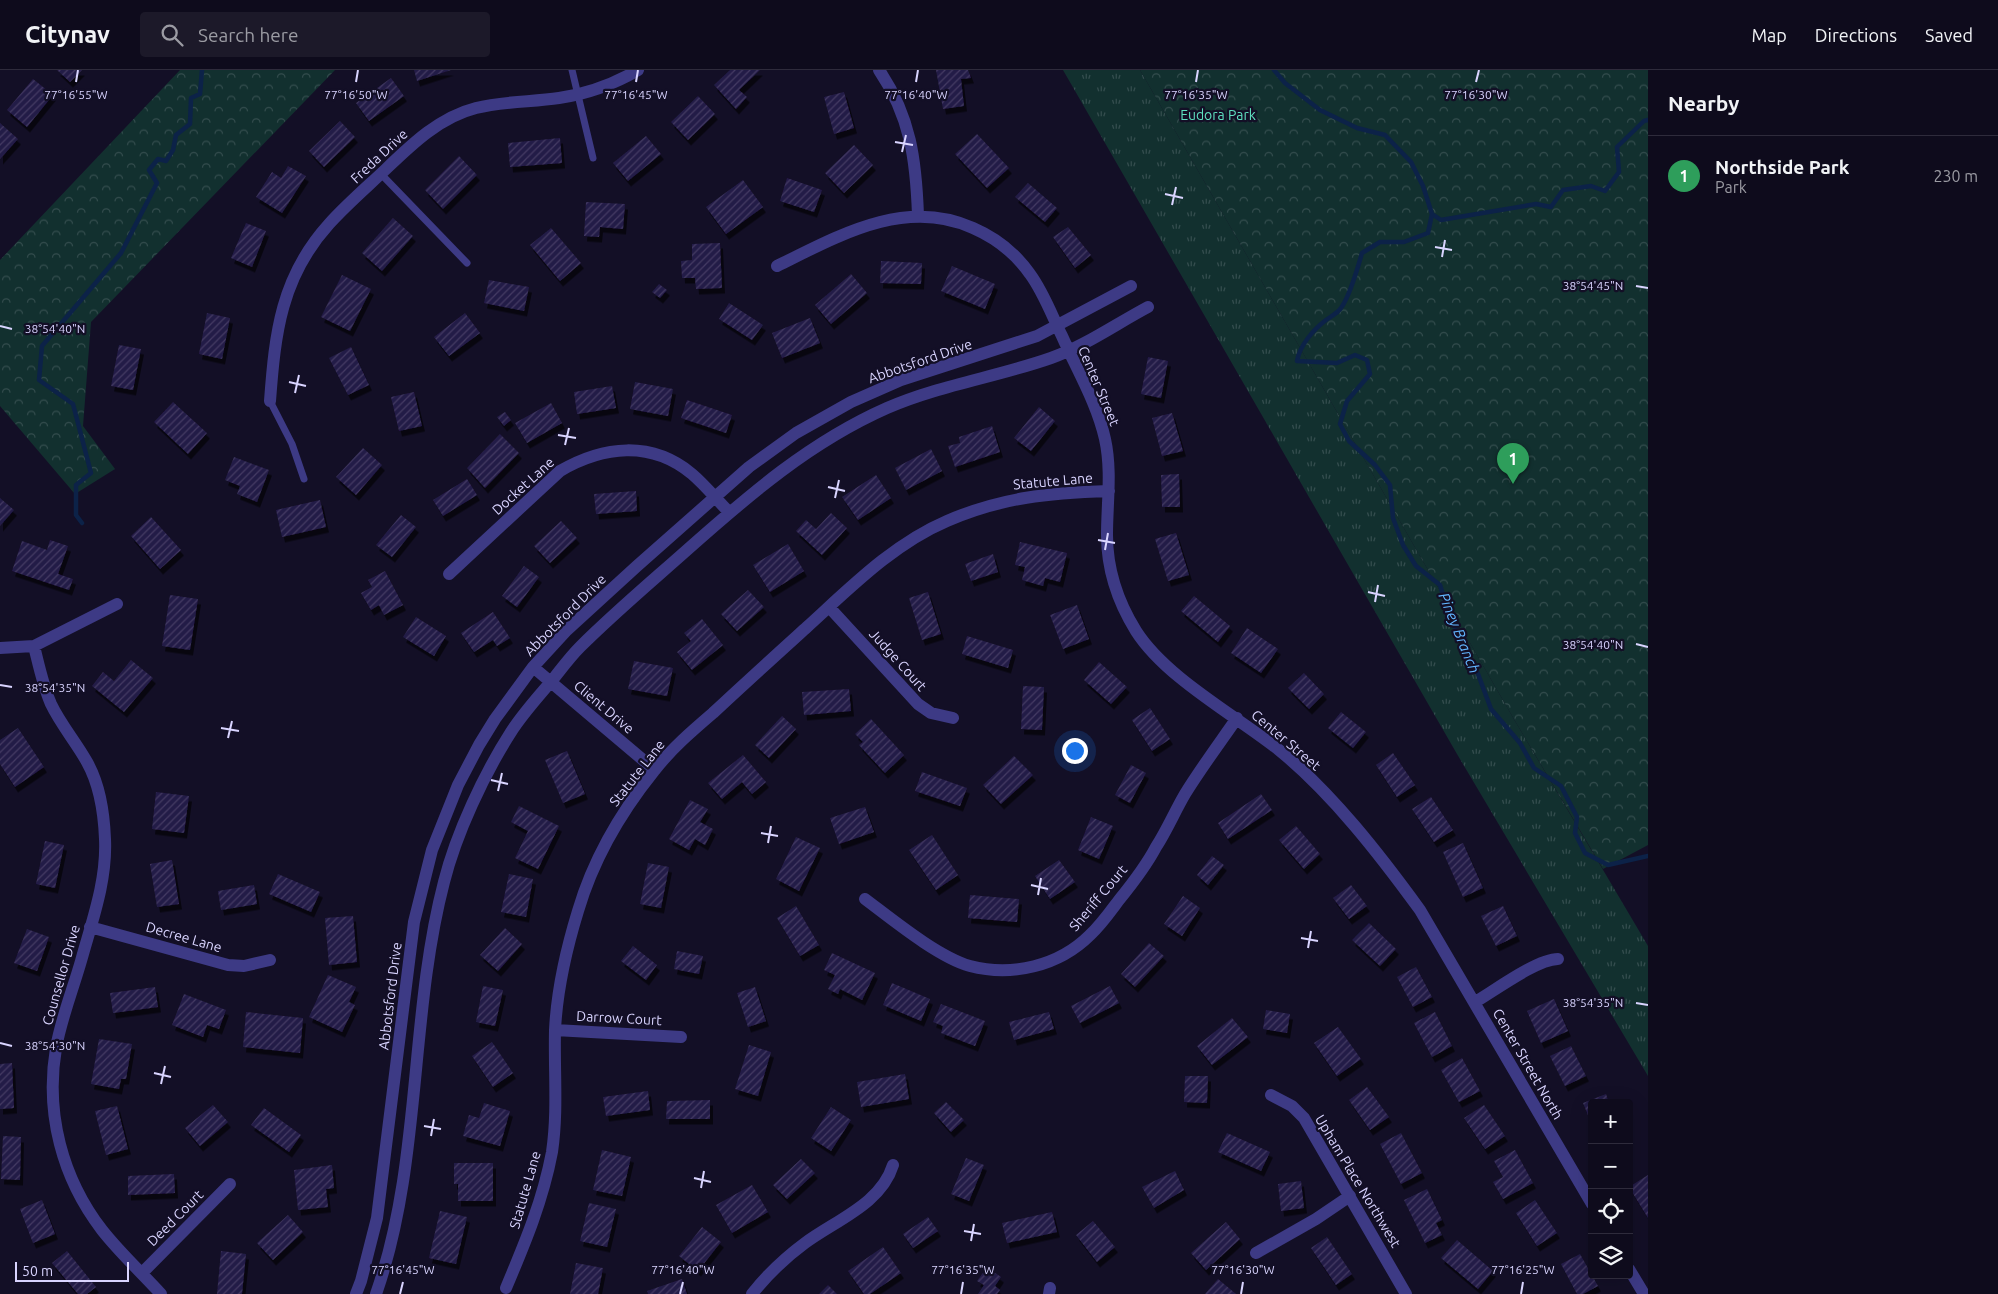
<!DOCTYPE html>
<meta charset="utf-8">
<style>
body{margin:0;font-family:Ubuntu,sans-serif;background:#1c1929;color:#f1f3f6}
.controls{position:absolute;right:15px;bottom:15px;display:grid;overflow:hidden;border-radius:5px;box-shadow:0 5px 20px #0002}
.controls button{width:45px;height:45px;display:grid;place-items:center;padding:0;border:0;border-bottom:1px solid #2e2b3b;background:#0e0b1c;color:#f1f3f6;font:25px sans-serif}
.scale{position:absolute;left:15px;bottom:12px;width:114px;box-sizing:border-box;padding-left:5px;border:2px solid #d9d4ff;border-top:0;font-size:14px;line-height:18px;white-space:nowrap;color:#d9d4ff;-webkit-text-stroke:4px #130f26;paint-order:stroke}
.you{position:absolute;left:1074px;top:680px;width:18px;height:18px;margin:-12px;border:4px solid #fff;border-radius:50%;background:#1a73e8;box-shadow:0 0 0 8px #1a73e833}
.badge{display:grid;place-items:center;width:32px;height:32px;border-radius:50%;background:#7c3aed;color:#fff;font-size:16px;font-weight:700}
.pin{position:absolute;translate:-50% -41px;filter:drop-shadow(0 1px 2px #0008)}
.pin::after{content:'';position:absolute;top:26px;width:18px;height:15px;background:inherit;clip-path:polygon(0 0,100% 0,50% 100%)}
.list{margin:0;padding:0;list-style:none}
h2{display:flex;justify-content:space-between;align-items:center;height:65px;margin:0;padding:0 20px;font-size:21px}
h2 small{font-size:16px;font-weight:400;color:#9b9ba3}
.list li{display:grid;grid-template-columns:32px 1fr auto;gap:15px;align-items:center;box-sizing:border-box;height:80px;padding:0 20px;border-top:1px solid #2e2b3b}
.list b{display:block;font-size:19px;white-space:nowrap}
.list p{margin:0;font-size:16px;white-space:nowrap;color:#9b9ba3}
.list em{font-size:16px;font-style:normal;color:#9b9ba3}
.icon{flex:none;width:28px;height:28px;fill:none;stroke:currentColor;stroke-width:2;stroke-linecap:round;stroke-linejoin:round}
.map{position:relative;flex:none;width:1648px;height:1224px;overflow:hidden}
header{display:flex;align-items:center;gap:30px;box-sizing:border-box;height:70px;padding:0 25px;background:#0e0b1c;border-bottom:1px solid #2e2b3b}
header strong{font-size:24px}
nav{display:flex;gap:28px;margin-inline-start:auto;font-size:18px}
.search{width:350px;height:45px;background:#1c1929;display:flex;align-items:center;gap:12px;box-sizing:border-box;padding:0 18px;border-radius:5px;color:#9b9ba3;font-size:19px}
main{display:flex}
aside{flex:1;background:#0e0b1c}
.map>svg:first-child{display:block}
.grass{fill:url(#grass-tufts)}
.forest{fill:url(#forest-crowns)}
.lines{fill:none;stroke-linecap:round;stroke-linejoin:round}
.stream{stroke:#0c2248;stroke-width:4.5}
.building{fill:url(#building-hatch);filter:url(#shadow)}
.service{stroke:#3d3a85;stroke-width:7}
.minor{stroke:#3d3a85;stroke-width:12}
.ticks{fill:none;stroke:#d9d4ff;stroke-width:2}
.labels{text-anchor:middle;stroke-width:4.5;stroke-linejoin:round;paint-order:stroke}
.park-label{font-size:14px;fill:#5fe0c0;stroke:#130f26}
.street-label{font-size:14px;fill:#d9d4ff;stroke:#130f26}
.water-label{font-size:15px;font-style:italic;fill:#62b6ff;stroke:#130f26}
.ticks-label{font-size:12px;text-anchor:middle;fill:#d9d4ff;stroke:#130f26;stroke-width:4.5;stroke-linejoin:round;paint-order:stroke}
</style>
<header>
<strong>Citynav</strong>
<div class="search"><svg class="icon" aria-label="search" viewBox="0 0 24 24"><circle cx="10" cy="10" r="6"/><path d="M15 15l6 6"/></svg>Search here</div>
<nav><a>Map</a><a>Directions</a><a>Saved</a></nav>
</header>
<main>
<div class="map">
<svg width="1648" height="1224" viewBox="0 0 1648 1224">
<defs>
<pattern id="grass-tufts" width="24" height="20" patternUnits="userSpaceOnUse" patternTransform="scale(1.25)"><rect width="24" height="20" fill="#12302f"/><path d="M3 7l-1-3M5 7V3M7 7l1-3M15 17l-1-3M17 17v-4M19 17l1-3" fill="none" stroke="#344d4e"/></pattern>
<pattern id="forest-crowns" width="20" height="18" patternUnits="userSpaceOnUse" patternTransform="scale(1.25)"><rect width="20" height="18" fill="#12302f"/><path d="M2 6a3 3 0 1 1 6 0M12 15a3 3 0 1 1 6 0" fill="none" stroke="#344d4e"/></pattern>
<pattern id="building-hatch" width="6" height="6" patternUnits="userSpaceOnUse" patternTransform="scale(1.25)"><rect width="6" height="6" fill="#241b47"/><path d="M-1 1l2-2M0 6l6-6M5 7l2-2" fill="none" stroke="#433b63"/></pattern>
<filter id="shadow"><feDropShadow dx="3" dy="5.5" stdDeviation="0" flood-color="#0009"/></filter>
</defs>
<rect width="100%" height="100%" fill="#130f26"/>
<path class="grass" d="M1063 0H1140L1515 651 1648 876V1006L1457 684Z"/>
<path class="forest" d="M180 0H335L91 252 83 356 115 399 75 424 0 336V190Z
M1140 0H1648V775L1603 799 1515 651Z"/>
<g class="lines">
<path class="stream" d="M1274 0 1285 13 1320 40 1357 58 1385 65 1411 92 1423 116 1432 144 1428 163 1404 172H1380L1362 183C1358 197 1350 226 1341 238 1338 243 1330 247 1326 250 1313 260 1300 275 1297 291L1337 293 1355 285 1367 290 1370 304 1347 331 1340 354 1349 371 1375 395 1390 415 1393 448 1403 475 1416 496 1440 515 1450 548 1478 604 1491 639 1520 673 1534 698 1561 716 1577 747 1575 763 1585 783 1608 795 1648 786
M1432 144 1441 150 1536 134 1551 137 1563 120 1591 116 1605 121 1619 102 1617 77 1644 51 1648 50
M82 453 76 445V415L91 403 73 334 39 310 42 276 121 183 157 113 149 100 158 89 166 91 173 80 176 65 190 54 191 28 200 24 202 0"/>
</g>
<path class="building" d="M57 0H82L70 12Z
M414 0H451L417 11Z
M730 0H760L739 20 747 27 736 39 714 15Z
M936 0H968L971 8 961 9 964 36 943 39Z
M391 8 404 26 369 51 356 33Z
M33 9 53 25 27 57 7 40Z
M844 22 854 58 834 64 824 27Z
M698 26 715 44 688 70 671 52Z
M340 51 355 67 324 97 309 81Z
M0 53 18 69 0 89Z
M977 64 1009 98 987 118 955 84Z
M646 66 661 84 628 111 613 93Z
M560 68 562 93 510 97 508 73Z
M854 75 873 95 844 123 825 103Z
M459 86 477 105 443 139 425 120Z
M288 96 306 106 282 143 256 127 272 102 281 108Z
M787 108 822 120 814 142 780 131Z
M743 110 763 137 726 164 706 137Z
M1028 113 1057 138 1045 152 1015 127Z
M586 132 625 134 623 159 600 157 599 167 584 166Z
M393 148 413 166 382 201 362 183Z
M246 153 266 161 252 197 231 188Z
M1068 157 1091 185 1075 198 1053 167Z
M551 158 581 193 560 211 530 175Z
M720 173 722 218 696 219 695 208H682L681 191 692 190V174Z
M881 191 922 193 921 214 880 213Z
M952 196 995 214 985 239 941 221Z
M851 204 867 223 831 254 815 235Z
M342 205 371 219 350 261 321 247Z
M489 210 529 217 524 241 484 233Z
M659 214 667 220 660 228 652 222Z
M729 233 763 255 752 270 719 249Z
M207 243 230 248 222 289 199 284Z
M465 243 480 263 449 286 434 267Z
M810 248 820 273 782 288 772 263Z
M119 275 141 279 133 320 111 316Z
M351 277 369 315 348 325 329 288Z
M1148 287 1168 291 1161 328 1141 324Z
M635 312 673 319 668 346 630 339Z
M612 316 616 338 577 344 574 322Z
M414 322 422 356 399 361 391 327Z
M687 330 732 345 726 363 681 348Z
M173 332 207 363 188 384 154 352Z
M551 333 562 353 527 373 515 353Z
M1039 337 1055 351 1031 381 1014 368Z
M505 342 511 350 504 356 497 347Z
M1172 343 1183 381 1162 386 1152 348Z
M992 356 1000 382 955 397 948 376 960 373 959 367Z
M500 364 519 383 485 418 467 398Z
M363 378 382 395 356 425 336 407Z
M931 379 942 401 906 420 895 398Z
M234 387 269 400 257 432 237 424 240 416 225 410Z
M1179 404 1180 437H1162L1161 405Z
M876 405 891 428 858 450 842 427Z
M467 409 477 425 443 446 433 430Z
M636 421 637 441 596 444 594 424Z
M0 428 14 440 0 456Z
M320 430 326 457 282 467 276 440Z
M831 443 847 458 822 485 796 461 806 450 816 459Z
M401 445 416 457 392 487 376 475Z
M151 447 181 480 160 499 131 466Z
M561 451 577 468 550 493 534 476Z
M1176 463 1189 505 1168 511 1155 469Z
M50 470 68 476 58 504 73 509 69 520 12 501 22 471 47 480Z
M1020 472 1067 483 1060 512 1045 508 1043 516 1022 510 1025 497 1015 495Z
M788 474 804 501 770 522 753 495Z
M993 484 998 502 971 511 965 494Z
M524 496 539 507 517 537 502 526Z
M385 501 403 535 384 545 379 535 371 540 361 523 372 517 368 510Z
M748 520 764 537 737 561 721 544Z
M928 522 941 564 922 570 909 528Z
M170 525 198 529 190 580 162 576Z
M1194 526 1230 556 1218 572 1181 541Z
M1077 535 1089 569 1063 579 1050 545Z
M493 542 510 568 497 576 493 570 474 582 461 563Z
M416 547 446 566 434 586 403 567Z
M702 549 723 575 692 600 677 582 691 571 684 563Z
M1247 558 1278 579 1261 603 1231 583Z
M967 566 1013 580 1008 598 962 584Z
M131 590 153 608 124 642 92 616 103 602 114 611Z
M634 591 673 598 667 626 628 619Z
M1099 592 1127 617 1111 634 1084 610Z
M1304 603 1324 624 1309 639 1288 618Z
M1023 616 1044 617 1042 660 1021 659Z
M849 619 851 641 804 645 802 622Z
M1150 638 1170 669 1152 681 1132 650Z
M1341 642 1366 662 1353 678 1328 658Z
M782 646 796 659 769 688 755 675Z
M871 649 904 685 885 703 859 675 863 672 855 664Z
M18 658 44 697 15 717 0 694V670Z
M567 681 585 724 563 733 545 690Z
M1393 683 1415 715 1397 727 1376 695Z
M743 685 766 712 752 724 742 712 722 729 708 713Z
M1014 686 1033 705 1001 734 983 715Z
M1131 695 1146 703 1130 733 1115 725Z
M922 702 967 718 960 736 915 721Z
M156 722 189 726 184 763 152 759Z
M1261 724 1272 740 1228 769 1218 753Z
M1431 727 1453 760 1434 772 1412 739Z
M690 730 708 739 700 752 713 759 705 775 695 769 689 780 669 769Z
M519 736 559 756 538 799 515 788 528 761 511 752Z
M865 737 874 762 839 774 830 748Z
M1091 747 1113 756 1099 789 1078 780Z
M1296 756 1320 784 1304 799 1279 770Z
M932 765 958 805 936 820 909 780Z
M796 767 820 778 799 821 776 809Z
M45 771 64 775 55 818 36 814Z
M1463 773 1483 818 1463 827 1443 782Z
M1212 786 1224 795 1208 815 1197 805Z
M172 790 179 834 157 837 150 794Z
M1059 790 1075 812 1050 829 1035 806Z
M648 793 669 797 661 838 640 834Z
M278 804 320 822 311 842 269 824Z
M509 804 533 809 526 847 501 842Z
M254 815 257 834 221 840 218 821Z
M1351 815 1367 836 1349 849 1333 828Z
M970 825 1019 829 1017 852 968 848Z
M1183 826 1200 838 1182 866 1164 854Z
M796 836 819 875 800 886 777 848Z
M1503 836 1517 866 1496 876 1481 846Z
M353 846 357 892 329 895 325 848Z
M1369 853 1396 879 1380 896 1352 870Z
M505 858 522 874 498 901 480 885Z
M27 859 49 867 37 901 14 893Z
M1149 873 1164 886 1135 917 1121 904Z
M633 876 657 895 646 910 621 891Z
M677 881 703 886 699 904 674 899Z
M832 883 875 903 862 930 840 919 838 924 828 919 835 905 824 900Z
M1416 897 1432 927 1413 937 1397 907Z
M328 905 356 917 349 932 355 935 342 962 309 947Z
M892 913 930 929 921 951 883 935Z
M483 916 503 920 495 956 476 952Z
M1110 916 1119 933 1080 953 1071 936Z
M155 917 158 937 113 943 110 923Z
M755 917 766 951 748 957 737 923Z
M184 924 226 940 219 959 207 955 203 967 172 955Z
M1554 929 1568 961 1541 973 1527 941Z
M941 934 985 951 975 976 941 963 943 956 933 952Z
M1266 940 1290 944 1287 963 1263 959Z
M246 942 303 948 300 983 243 977Z
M1049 942 1054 959 1014 970 1009 952Z
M1435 942 1452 976 1432 987 1414 953Z
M1232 948 1248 967 1212 995 1197 976Z
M1338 957 1361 989 1337 1006 1314 973Z
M99 969 132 974 126 1009H121L119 1019 91 1014Z
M492 972 513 1003 493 1017 472 986Z
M749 975 771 982 758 1026 735 1019Z
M1571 976 1586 1006 1565 1016 1550 986Z
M1462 988 1480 1021 1459 1032 1441 1000Z
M12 993 14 1038 0 1039V994Z
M905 1004 909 1029 861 1037 857 1012Z
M1185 1006H1208L1207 1033 1184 1032Z
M1367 1017 1389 1047 1370 1060 1349 1030Z
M648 1021 650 1040 606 1046 603 1027Z
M1606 1024 1609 1033H1592V1055L1583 1033Z
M710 1030V1049H666L667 1031Z
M946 1032 964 1050 951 1062 934 1043Z
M484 1033 510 1041 500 1076 463 1066 469 1045 479 1048Z
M213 1035 228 1052 200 1076 185 1058Z
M1484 1035 1505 1066 1485 1079 1464 1048Z
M117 1036 128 1079 106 1085 95 1041Z
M831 1037 851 1050 831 1081 811 1068Z
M264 1038 301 1065 289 1082 251 1055Z
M1227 1063 1270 1082 1261 1101 1218 1082Z
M1401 1063 1422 1103 1401 1114 1380 1074Z
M3 1066 21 1067 20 1110 1 1109Z
M602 1080 631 1087 622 1126 593 1120Z
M1515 1080 1533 1113 1503 1129 1493 1112 1503 1107 1494 1091Z
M966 1088 984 1095 969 1131 951 1124Z
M801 1089 815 1103 787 1129 773 1115Z
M454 1093H493V1131H458V1114H454Z
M332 1095 334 1118 326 1119 328 1137 298 1140 294 1100Z
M1175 1101 1184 1120 1154 1138 1142 1117Z
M174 1104 175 1123 128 1125V1106Z
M1648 1105V1148L1629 1117Z
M1301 1111 1304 1138 1281 1141 1278 1114Z
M752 1115 768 1142 732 1163 716 1135Z
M1427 1119 1442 1150 1436 1153 1442 1165 1425 1173 1404 1130Z
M42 1130 55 1164 33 1173 20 1139Z
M1535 1130 1557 1163 1537 1176 1516 1143Z
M589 1133 616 1139 607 1177 580 1171Z
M440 1141 467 1147 456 1194 429 1188Z
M1052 1142 1057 1162 1007 1173 1002 1153Z
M288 1145 303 1162 273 1190 257 1173Z
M928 1147 938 1161 913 1178 903 1164Z
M1093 1151 1115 1177 1097 1192 1076 1165Z
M1226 1152 1240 1169 1206 1200 1191 1183Z
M702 1157 721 1172 698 1201 679 1186Z
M1327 1167 1352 1204 1336 1215 1311 1178Z
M1457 1170 1493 1201 1478 1219 1441 1188Z
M883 1177 901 1203 870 1224H864L848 1201Z
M67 1181 96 1217 87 1224H78L52 1193Z
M221 1181 246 1184 242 1224H217Z
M1580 1184 1598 1216 1583 1224H1577L1561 1194Z
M576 1193 603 1198 598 1224H570Z
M987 1197 1001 1207 995 1216 1000 1220 997 1224H978L984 1215 977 1211Z
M682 1209 687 1224H648L647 1221Z
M1218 1209 1236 1224H1205Z
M828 1215 837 1224H819Z"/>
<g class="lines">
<path class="service" d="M572 0 593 88
M381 104 467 193
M270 331 292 374 304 409"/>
<path class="minor" d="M879 0C911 47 916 91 918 145
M777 196C838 166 905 127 973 158 996 168 1016 184 1030 204 1044 223 1052 246 1062 266 1077 300 1097 333 1105 369 1112 401 1107 433 1107 465 1107 499 1118 532 1136 561 1166 608 1235 645 1279 680 1332 723 1380 785 1420 840L1592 1134
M270 331C275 263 281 207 329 154 346 135 367 117 386 99 412 74 440 47 476 38 504 31 532 32 559 28 586 24 614 14 638 0
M449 504 560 401C603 376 651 370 692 404 705 415 717 430 729 442
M829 537 918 634 931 643 953 648
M34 576C39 596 43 616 51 634 61 655 76 672 87 692 100 715 104 743 105 769 107 811 92 851 81 891 73 919 61 949 56 978 45 1043 62 1108 102 1160 120 1183 142 1203 161 1224
M0 578 34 576 117 534
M533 597 655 700
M865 829C893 850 938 887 970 896 1012 907 1059 896 1090 865 1101 855 1110 842 1119 830 1132 814 1146 796 1156 777 1167 760 1175 741 1185 724 1201 698 1219 674 1237 648
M90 857 228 895 244 896 270 890
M1475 932C1494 921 1537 889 1558 889
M555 960 681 967
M1271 1025 1292 1036 1304 1048 1406 1224
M1256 1183 1316 1149 1350 1126
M1629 1199 1644 1224
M142 1203 230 1114
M506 1218C525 1173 543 1130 552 1082 558 1042 554 1001 555 960 557 920 566 880 578 841 593 790 621 742 654 701 671 679 692 661 713 643 744 614 775 586 807 557 850 518 893 474 947 451 1002 427 1050 423 1109 421
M356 1224 361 1211 377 1148 414 852 432 780 458 715 479 675 495 649 533 597 567 560 637 496 749 397 796 363 851 332 901 310 1037 266 1131 216
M376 1224C422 1093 409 946 444 812 456 764 484 704 511 662 523 643 539 626 554 608 562 598 570 587 580 577 614 543 651 512 687 480 749 425 810 372 887 338 940 315 997 307 1051 288 1085 276 1116 254 1148 237
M752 1224C767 1205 786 1187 805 1173 836 1150 881 1134 893 1095
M1049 1224 1050 1218"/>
</g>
<path class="ticks" d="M76 12 78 0M356 12 358 0M636 12 638 0M916 12 918 0M1196 12 1198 0M1476 12 1479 0M895 72 913 75M902 82 906 65M1165 124 1183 128M1172 135 1176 117M1435 177 1452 180M1442 187 1445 170M1636 216 1648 218M0 256 12 259M289 312 306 316M295 323 299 305M558 365 576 368M565 375 569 358M828 417 845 421M835 428 839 410M1098 470 1115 473M1105 480 1108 463M1368 522 1385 526M1375 532 1378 515M1636 574 1648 577M0 615 12 617M221 658 239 661M228 668 232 651M491 710 508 714M498 721 502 703M761 763 778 766M768 773 771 756M1031 815 1048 819M1038 825 1041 808M1301 868 1318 871M1308 878 1311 861M1636 933 1648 935M0 973 12 976M154 1003 171 1007M161 1014 165 996M424 1056 441 1059M431 1066 434 1049M694 1108 711 1112M701 1118 704 1101M964 1161 981 1164M971 1171 974 1154M400 1224 403 1212M680 1224 683 1212M961 1224 963 1212M1241 1224 1243 1212M1521 1224 1523 1212"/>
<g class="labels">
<g class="park-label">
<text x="1218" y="50">Eudora Park</text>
</g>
<g class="street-label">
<text transform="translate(379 86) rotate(-43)" y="5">Freda Drive</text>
<text transform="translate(920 291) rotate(-19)" y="5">Abbotsford Drive</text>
<text transform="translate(1099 316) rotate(67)" y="5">Center Street</text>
<text transform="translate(1053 411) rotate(-5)" y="5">Statute Lane</text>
<text transform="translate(523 416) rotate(-42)" y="5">Docket Lane</text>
<text transform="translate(565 545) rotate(-45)" y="5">Abbotsford Drive</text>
<text transform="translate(898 590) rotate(48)" y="5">Judge Court</text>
<text transform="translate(604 637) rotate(40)" y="5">Client Drive</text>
<text transform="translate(1286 670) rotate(40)" y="5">Center Street</text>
<text transform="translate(637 703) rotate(-52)" y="5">Statute Lane</text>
<text transform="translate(1098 828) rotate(-50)" y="5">Sheriff Court</text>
<text transform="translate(184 867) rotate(16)" y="5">Decree Lane</text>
<text transform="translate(61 905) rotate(-74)" y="5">Counsellor Drive</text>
<text transform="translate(390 926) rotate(-83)" y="5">Abbotsford Drive</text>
<text transform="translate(619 948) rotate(3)" y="5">Darrow Court</text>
<text transform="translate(1528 994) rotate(60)" y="5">Center Street North</text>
<text transform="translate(1358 1111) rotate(59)" y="5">Upham Place Northwest</text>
<text transform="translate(525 1120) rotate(-74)" y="5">Statute Lane</text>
<text transform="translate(175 1148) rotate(-45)" y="5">Deed Court</text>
</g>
<g class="water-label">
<text transform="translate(1459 563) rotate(68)" y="5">Piney Branch</text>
</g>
</g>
<g class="ticks-label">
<text x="76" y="29">77°16'55"W</text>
<text x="356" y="29">77°16'50"W</text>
<text x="636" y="29">77°16'45"W</text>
<text x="916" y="29">77°16'40"W</text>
<text x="1196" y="29">77°16'35"W</text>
<text x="1476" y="29">77°16'30"W</text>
<text x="1593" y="220">38°54'45"N</text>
<text x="55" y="263">38°54'40"N</text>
<text x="1593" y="579">38°54'40"N</text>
<text x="55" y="622">38°54'35"N</text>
<text x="1593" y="937">38°54'35"N</text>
<text x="55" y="980">38°54'30"N</text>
<text x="403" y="1204">77°16'45"W</text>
<text x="683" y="1204">77°16'40"W</text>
<text x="963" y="1204">77°16'35"W</text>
<text x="1243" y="1204">77°16'30"W</text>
<text x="1523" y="1204">77°16'25"W</text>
</g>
</svg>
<div class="controls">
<button>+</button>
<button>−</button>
<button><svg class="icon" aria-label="locate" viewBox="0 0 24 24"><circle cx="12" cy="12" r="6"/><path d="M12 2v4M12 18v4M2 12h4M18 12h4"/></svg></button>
<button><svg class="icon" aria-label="layers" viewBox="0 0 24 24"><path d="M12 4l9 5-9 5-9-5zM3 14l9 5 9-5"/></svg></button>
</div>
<div class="scale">50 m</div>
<div class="you"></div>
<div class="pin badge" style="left:1513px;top:414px;background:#2e9e5b">1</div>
</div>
<aside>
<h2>Nearby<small></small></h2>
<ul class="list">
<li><span class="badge" style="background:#2e9e5b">1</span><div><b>Northside Park</b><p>Park</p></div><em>230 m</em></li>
</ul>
</aside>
</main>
